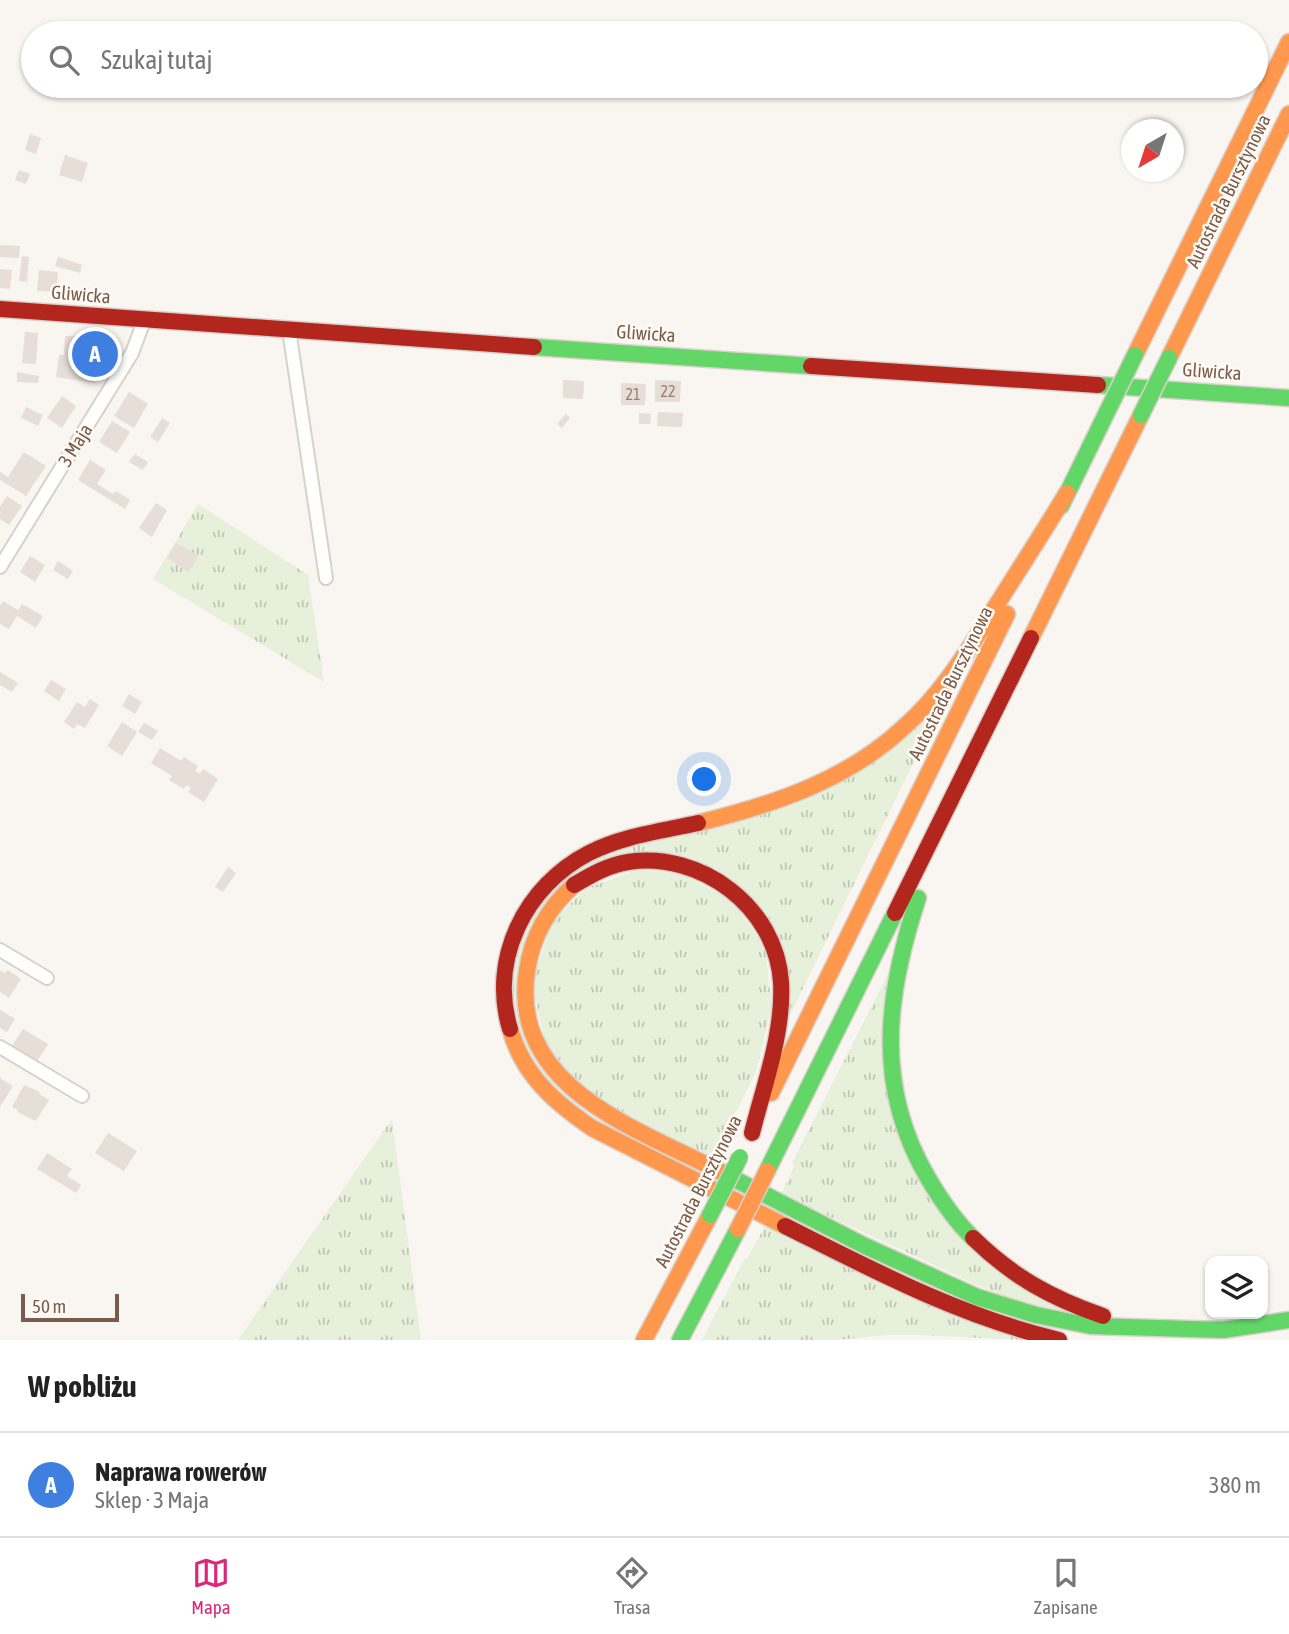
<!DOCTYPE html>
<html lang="pl">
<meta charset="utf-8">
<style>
body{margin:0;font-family:"Asap Condensed",sans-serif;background:#f6f6f6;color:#222}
.controls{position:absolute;right:21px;bottom:21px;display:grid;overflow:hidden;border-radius:14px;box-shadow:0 2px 5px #0004}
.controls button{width:63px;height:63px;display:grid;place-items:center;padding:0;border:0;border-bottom:2px solid #e0e0e0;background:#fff;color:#222;font:35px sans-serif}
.compass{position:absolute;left:1121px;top:119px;width:63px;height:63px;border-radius:50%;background:#fff;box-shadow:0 2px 5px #0004;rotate:219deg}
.scale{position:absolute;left:21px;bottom:18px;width:98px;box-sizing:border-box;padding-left:7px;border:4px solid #7a5c4d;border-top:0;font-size:19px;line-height:24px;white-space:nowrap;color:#7a5c4d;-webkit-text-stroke:5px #fffaf3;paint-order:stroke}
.you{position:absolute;left:705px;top:780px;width:24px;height:24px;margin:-18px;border:5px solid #fff;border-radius:50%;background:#1a73e8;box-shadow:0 0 0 10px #1a73e833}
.badge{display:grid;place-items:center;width:46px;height:46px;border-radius:50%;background:#db2777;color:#fff;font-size:23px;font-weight:700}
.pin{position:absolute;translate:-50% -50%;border:4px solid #fff;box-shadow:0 2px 7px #0006}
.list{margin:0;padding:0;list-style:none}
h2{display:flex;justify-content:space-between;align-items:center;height:91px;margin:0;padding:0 28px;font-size:30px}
h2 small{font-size:23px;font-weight:400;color:#767676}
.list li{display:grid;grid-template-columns:46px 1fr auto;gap:21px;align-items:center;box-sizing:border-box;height:105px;padding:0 28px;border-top:2px solid #e0e0e0}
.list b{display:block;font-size:26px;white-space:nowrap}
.list p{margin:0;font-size:23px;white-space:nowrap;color:#767676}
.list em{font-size:23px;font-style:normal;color:#767676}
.icon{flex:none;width:38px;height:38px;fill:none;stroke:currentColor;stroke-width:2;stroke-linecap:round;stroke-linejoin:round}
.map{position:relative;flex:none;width:1289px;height:1340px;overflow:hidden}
.search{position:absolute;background:#fff;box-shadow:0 2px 5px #0004;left:21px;right:21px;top:21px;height:77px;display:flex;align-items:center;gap:18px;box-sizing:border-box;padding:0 24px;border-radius:38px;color:#767676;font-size:26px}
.sheet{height:196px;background:#fff}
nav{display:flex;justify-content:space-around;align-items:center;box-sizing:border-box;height:98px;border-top:2px solid #e0e0e0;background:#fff;font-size:19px;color:#767676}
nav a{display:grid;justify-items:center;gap:4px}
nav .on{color:#db2777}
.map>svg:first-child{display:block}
.grass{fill:url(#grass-tufts)}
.building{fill:#e6ded7}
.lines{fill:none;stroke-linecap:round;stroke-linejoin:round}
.street-casing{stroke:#d7d1cb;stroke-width:16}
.fast-casing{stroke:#dad1cc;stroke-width:19}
.slow-casing{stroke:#dad1cc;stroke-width:19}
.jam-casing{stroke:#dad1cc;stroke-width:19}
.street{stroke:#fefefd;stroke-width:12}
.fast{stroke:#63d668;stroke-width:16}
.slow{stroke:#ff974d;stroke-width:16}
.jam{stroke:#b3261e;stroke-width:16}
.fast-bridge-casing{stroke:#dad1cc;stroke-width:19;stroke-linecap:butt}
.slow-bridge-casing{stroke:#dad1cc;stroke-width:19;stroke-linecap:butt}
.fast-bridge{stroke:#63d668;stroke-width:16}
.slow-bridge{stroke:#ff974d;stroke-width:16}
.labels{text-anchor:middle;stroke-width:5;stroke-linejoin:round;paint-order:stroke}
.number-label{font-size:16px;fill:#977e72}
.street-label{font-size:19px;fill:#7a5c4d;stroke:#fffaf3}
</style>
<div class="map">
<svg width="1289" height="1340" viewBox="0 0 1289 1340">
<defs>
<pattern id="grass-tufts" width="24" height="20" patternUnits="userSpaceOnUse" patternTransform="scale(1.75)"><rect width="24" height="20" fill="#e7f0db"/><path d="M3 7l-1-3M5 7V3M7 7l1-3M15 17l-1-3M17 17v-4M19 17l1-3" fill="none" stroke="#c0c6b4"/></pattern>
</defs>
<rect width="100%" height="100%" fill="#f9f5f0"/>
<path class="grass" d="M198 504 308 575 324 682 153 579Z
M937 706 940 708 921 747 787 1021H784C792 976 782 931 751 897 728 872 697 856 663 854 529 845 468 1008 567 1095 603 1127 662 1151 705 1172L703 1178C612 1132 482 1081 516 953 526 916 551 883 585 864 626 843 674 836 717 825 809 803 869 772 937 706Z
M637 870 681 873 735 903 765 948 772 1007 756 1072 738 1108 715 1148 717 1149 712 1160 622 1114 577 1083 545 1042 532 984 552 921 587 888Z
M888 974 918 1177 1070 1314 1005 1298 781 1194 795 1165 792 1163Z
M392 1119 421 1340H238Z
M766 1224 1026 1340 919 1335H887L836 1340H702L745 1258 747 1259Z"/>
<path class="building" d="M30 134 41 138 36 154 25 150Z
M65 155 88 163 82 182 59 175Z
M19 170 30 174 26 184 15 180Z
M0 245 20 246 19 258 0 257Z
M22 256 29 257 27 282 19 281Z
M58 257 82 265 80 273 55 266Z
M0 269 12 270 10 289 0 288Z
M39 270 58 272 56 292 37 291Z
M25 332 38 333 36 364 22 363Z
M65 336H76L75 345 99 348 95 383 56 377 59 355H64Z
M17 372 39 376 38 383 17 382Z
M563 380 584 381 583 399 563 398Z
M655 380 681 381 680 402H655Z
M621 383 646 384 645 405H621Z
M129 392 148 404 134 428 114 416Z
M62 396 76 406 62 428 47 418Z
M26 407 43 415 38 426 21 418Z
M658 412 683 413 682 427 657 426Z
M639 413 651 414 650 424H639Z
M566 414 570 418 562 428 557 424Z
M162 418 170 423 158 442 150 437Z
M112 421 130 432 117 453 99 442Z
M24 452 46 466 26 496 0 480V472L8 477Z
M135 454 148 462 143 470 129 462Z
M90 460 106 470 97 484 113 494 116 491 130 500 125 509 78 480Z
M7 496 22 506 9 525 0 519V507Z
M156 503 167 510 152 537 139 528Z
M176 543 198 555 192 568 191 567 188 572 167 558Z
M30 556 45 565 35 582 20 572Z
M58 561 73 571 68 579 53 570Z
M3 601 18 610 22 604 43 616 36 628 17 616 9 629 0 624V606Z
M0 672 18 683 12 692 0 685Z
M51 680 66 689 59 701 44 691Z
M129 694 142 702 135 714 122 706Z
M90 699 99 705 85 728 77 724 74 729 64 722 77 702 85 707Z
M122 722 137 732 122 756 107 746Z
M144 723 158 731 152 740 138 732Z
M160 748 181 761 184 757 198 766 195 771 200 774 203 769 218 779 204 802 188 792 191 788 186 785 184 789 169 780 172 776 151 763Z
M228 867 236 873 223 892 215 887Z
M0 970 5 973 8 970 21 979 9 998 0 992Z
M0 1010 15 1019 7 1032 0 1028Z
M23 1029 48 1044 37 1061 12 1046Z
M0 1078 13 1086 0 1107Z
M24 1085 40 1092 39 1094 49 1100 36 1121 17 1112 18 1110 12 1107Z
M108 1133 137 1151 124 1171 95 1153Z
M47 1153 72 1169 67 1176 81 1185 76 1193 37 1169Z"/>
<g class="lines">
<defs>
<path id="street" d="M289 330 326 578
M0 567 132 353 144 321
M0 950 47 978
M0 1047 82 1096"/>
<path id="fast" d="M534 347 811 366
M1098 385 1289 398
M1061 506 1107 412
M918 898C886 995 874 1086 928 1178 941 1200 955 1221 973 1238
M717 1170 865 1246 977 1297 1036 1315 1091 1326 1223 1330 1289 1320
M767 1171 895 913
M680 1340 738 1229"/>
<path id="slow" d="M1135 355 1289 42
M1169 358 1289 114
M1031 638 1141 415
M698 823C772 805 846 781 903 728 942 694 969 649 996 606 1020 568 1044 531 1067 493
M574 885C548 908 532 936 527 971 509 1086 635 1128 717 1170
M510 1029C523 1075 554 1102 592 1128L785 1226
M771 1093 1007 614
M644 1340 710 1215"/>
<path id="jam" d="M0 309 534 347
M811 366 1098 385
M574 885C591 875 608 865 628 862 701 851 776 907 781 982 784 1032 764 1085 752 1133
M895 913 1031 638
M510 1029C489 959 525 886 589 853 622 836 662 831 698 823
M785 1226C875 1271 959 1316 1059 1340
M973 1238C1013 1277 1051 1298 1103 1316"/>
</defs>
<use href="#street" class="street-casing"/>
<use href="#fast" class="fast-casing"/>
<use href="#slow" class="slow-casing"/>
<use href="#jam" class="jam-casing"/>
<use href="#street" class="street"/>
<use href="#fast" class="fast"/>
<use href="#slow" class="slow"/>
<use href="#jam" class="jam"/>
<defs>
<path id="fast-bridge" d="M1107 412 1135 355
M1141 415 1169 358
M710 1215 740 1157"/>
<path id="slow-bridge" d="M738 1229 767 1171"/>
</defs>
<use href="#fast-bridge" class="fast-bridge-casing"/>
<use href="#slow-bridge" class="slow-bridge-casing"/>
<use href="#fast-bridge" class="fast-bridge"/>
<use href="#slow-bridge" class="slow-bridge"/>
</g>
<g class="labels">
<g class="number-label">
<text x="668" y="397">22</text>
<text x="633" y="400">21</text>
</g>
<g class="street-label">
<text transform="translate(1228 191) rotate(-64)" y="7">Autostrada Bursztynowa</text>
<text transform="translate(81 294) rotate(5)" y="7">Gliwicka</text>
<text transform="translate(646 333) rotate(4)" y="7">Gliwicka</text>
<text transform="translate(1212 371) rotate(4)" y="7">Gliwicka</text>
<text transform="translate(75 445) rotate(-58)" y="7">3 Maja</text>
<text transform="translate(950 683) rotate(-64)" y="7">Autostrada Bursztynowa</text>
<text transform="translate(698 1191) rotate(-63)" y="7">Autostrada Bursztynowa</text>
</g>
</g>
</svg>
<div class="controls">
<button><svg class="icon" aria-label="layers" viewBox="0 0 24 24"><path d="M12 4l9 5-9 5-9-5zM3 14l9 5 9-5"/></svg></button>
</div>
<svg class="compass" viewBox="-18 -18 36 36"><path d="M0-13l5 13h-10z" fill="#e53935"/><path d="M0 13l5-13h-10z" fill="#767676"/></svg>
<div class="scale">50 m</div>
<div class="you"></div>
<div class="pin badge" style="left:95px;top:354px;background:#3f7fe0">A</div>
<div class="search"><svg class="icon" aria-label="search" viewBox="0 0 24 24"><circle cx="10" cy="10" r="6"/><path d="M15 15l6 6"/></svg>Szukaj tutaj</div>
</div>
<section class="sheet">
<h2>W pobliżu<small></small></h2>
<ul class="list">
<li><span class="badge" style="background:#3f7fe0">A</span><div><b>Naprawa rowerów</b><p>Sklep · 3 Maja</p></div><em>380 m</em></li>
</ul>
</section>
<nav>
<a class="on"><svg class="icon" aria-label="map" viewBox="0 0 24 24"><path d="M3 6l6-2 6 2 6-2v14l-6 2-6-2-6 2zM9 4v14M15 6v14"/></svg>Mapa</a>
<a><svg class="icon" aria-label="directions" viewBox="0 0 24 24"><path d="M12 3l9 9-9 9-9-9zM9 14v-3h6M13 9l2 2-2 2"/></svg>Trasa</a>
<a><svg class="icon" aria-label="saved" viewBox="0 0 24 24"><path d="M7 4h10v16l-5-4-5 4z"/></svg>Zapisane</a>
</nav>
